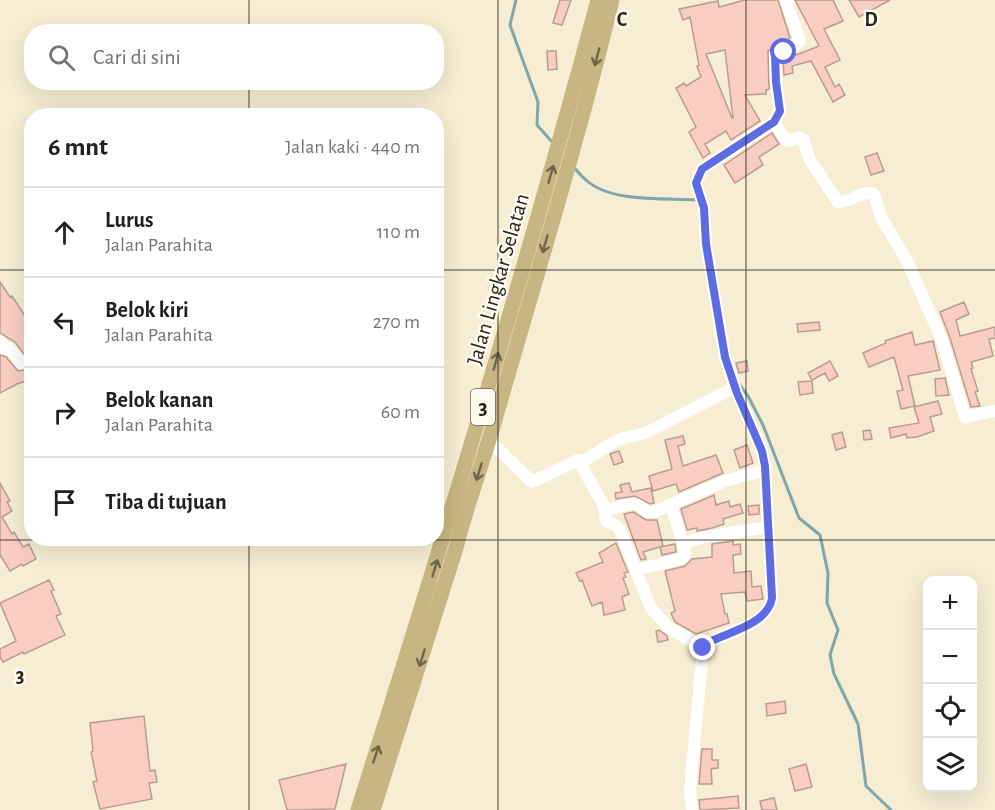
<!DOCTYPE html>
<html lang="id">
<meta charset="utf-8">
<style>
body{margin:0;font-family:"Alegreya Sans",sans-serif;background:#f2f2f2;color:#202124}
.controls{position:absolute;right:18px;bottom:18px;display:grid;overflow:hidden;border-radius:12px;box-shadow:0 6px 24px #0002}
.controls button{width:54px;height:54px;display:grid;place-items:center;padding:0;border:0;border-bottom:2px solid #e0e0e0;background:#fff;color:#202124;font:30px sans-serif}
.stop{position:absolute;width:18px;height:18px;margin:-14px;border:4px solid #5e6ce4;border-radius:50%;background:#fff}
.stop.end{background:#5e6ce4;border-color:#fff;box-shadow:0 2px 6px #0008}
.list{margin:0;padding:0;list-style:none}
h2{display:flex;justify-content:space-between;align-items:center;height:78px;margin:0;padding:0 24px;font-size:26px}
h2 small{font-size:20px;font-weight:400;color:#757577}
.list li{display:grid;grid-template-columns:39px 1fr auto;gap:18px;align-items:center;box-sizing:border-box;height:90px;padding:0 24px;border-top:2px solid #e0e0e0}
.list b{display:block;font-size:22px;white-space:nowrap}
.list p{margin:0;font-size:20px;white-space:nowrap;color:#757577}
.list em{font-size:20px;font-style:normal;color:#757577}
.icon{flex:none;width:33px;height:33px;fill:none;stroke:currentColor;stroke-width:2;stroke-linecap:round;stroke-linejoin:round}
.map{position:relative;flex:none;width:995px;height:810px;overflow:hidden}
.search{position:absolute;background:#fff;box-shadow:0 6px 24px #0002;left:24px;top:24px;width:420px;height:66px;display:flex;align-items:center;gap:15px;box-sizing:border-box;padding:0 21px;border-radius:24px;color:#757577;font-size:22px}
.panel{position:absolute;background:#fff;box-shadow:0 6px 24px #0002;left:24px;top:108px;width:420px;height:438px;border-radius:24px}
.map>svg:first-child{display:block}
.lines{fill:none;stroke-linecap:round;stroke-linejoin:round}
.stream{stroke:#7da7ad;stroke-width:3}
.building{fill:#f9cec1;stroke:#b89c93;stroke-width:1.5;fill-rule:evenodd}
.minor{stroke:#fff;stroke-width:12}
.major{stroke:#c7b683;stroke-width:15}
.oneway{stroke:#6f6549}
.route{stroke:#5e6ce4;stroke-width:8}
.grid{fill:none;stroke:#27231a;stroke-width:1.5;stroke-opacity:0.55}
.labels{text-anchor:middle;stroke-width:5;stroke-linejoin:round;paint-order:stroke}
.shield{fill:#fefbf0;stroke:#68645a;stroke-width:1.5}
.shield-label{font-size:21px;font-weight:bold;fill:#27231a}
.street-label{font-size:22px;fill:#27231a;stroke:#fefbf0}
.grid-label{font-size:20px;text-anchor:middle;font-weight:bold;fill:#27231a;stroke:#fefbf0;stroke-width:5;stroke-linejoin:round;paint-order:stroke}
</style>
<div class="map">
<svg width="995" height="810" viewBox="0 0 995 810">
<rect width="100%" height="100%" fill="#f6edd3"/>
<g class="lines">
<path class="stream" d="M516 0 510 25 538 102 537 125 553 143
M573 166C577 171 581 176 586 180 611 203 665 198 697 200
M739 384 748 396 763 425 799 518 820 535 828 573 827 603 838 630 830 655 834 674 858 724 866 786 891 810"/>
</g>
<path class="building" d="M560 0H571L562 25 553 23Z
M745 0H778L790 38 768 51 769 89 766 90V94L745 95 760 121 731 140 726 131 705 144 710 153 703 158 689 132 696 127 676 88 684 83 686 86 701 77 697 66 699 65 690 17 683 20 679 9 718 1 719 7ZM725 50 733 118H732L706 54Z
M795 0H833L843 21 824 29 840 60 825 67 835 87 839 84 845 95 833 102 811 61 792 66 793 73 784 75 783 60 819 46Z
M849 0H890L859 17Z
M547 51H556L557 69 548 70Z
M772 133 779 144 759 157 763 165 735 183 724 165Z
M877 153 884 171 871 175 865 157Z
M0 282 10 297 12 296 27 319 32 316V331L26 334 32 344V352L24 354 15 342 0 333Z
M964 302 969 314 956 320 960 336 995 327V338L989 339 993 356 971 362 973 368 971 369 978 391 975 392 980 406 971 407 950 338 940 312Z
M819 322 820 330 798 332 797 324Z
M912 332 915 345 933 341 940 370 908 376 915 406 901 409 897 391 903 390 894 357 869 367 863 353 886 343 885 341Z
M0 355 6 357 18 371 32 369V379L17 384 0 393Z
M747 361 748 371 739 373 736 363Z
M830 361 838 376 829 381 825 373 812 380 808 373Z
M945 378 949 395 936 396 935 379Z
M812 381 813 393 800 395 798 382Z
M938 401 942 414 930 417 934 431 917 437 907 438 906 434 891 438 889 428 919 423 914 407Z
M870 430 872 439 864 440 863 431Z
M842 432 846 447 836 450 832 435Z
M683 436 685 444 678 446 683 466 716 455 723 473 679 492 676 484 653 491 649 476 672 469 665 440Z
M747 445 753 463 740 468 734 450Z
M619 451 623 462 614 465 610 454Z
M0 483 10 501 7 502 12 511 2 517 12 534 14 532 23 547 29 544 36 559 23 566 22 564 10 571 0 555Z
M629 483 632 492 651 488 654 503 650 504 635 496 616 499 615 493 622 492 620 485Z
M714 495 716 505 729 501 730 507 740 504 743 513 723 519 724 524 712 528 697 531V528L687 530 681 509Z
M759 505V514L749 515 748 506Z
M633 512 646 520H657L663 546 643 552 646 559 641 560 624 514Z
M733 541V545L740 544 741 554 733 555 734 573 751 571 752 587 761 586 763 599 747 601 745 592 721 594 725 614H727L729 623 696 634 675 622 671 613 675 611 665 571 685 566 692 559 712 557V544Z
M616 543 628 572 624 573 626 577 623 578 629 594 622 597 625 610 604 615 602 602 592 606 582 580 580 581 576 573 603 562 599 553Z
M675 544 676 552 662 555 660 547Z
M49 580 54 590 51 591 61 614 56 616 65 635 24 654 23 652 3 662 0 657V649L16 641 0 603Z
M659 630 667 636 668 640 658 642 656 631Z
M785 701 786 713 767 716 766 704Z
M144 716 150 771 155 770 157 782 149 783 152 799 100 809 93 782 97 781 91 752 93 751 90 723Z
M702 749H712V760H718V768L711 769 712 784H699Z
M346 764 335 809 287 810 279 780Z
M806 764 812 787 795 791 789 769Z
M738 796 739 808 700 810 699 800Z
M774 798 777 810H762L760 801Z"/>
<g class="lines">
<path class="minor" d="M774 122 786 140 788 141 799 137 803 139 810 160 838 202C851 203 862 189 874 194L881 217 907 261 942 340 965 417 995 411
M0 341 5 349 9 348 21 363 32 360
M489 440 532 482 578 460 604 506 610 509C627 507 633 497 647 512H654L725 481 766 470
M581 463 612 443 624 438 646 433 735 387
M604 506 606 521 617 526 620 530 651 608 668 627 703 648
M671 506 683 543
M636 570 681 559 684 557 685 552 683 543 705 537 768 527
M692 810 690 791 703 648 709 642C730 632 768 624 772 598L765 466 762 451 737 393 725 357 706 244 704 208 696 183 702 169 774 122 780 111 776 82 775 55 790 49 800 41 786 0"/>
<path class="major" d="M358 810C443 542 525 272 598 0
M373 810 456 548C466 508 480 470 492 430 533 287 577 145 612 0"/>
</g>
<defs><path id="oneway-shaft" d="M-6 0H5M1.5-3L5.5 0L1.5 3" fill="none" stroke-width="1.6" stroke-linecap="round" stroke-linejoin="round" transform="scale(1.5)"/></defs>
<g class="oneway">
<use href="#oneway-shaft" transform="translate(597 57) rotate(105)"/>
<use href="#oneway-shaft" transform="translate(551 174) rotate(-74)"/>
<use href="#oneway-shaft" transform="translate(545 244) rotate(106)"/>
<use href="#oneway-shaft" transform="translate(496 361) rotate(-75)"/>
<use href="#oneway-shaft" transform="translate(479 472) rotate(107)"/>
<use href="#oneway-shaft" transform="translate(435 568) rotate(-73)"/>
<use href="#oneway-shaft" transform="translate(422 658) rotate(107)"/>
<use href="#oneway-shaft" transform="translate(376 754) rotate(-72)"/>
</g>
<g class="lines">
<path class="route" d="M703 648 709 642C729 632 768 624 772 598L765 466 762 451 737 393 725 357 706 244 704 208 696 183 702 169 774 122 780 111 776 82 775 55 784 52"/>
</g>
<path class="grid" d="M249 0V32M498 0V810M746 0V810M249 82V116M0 270H32M436 270H995M249 538V810M0 540H995"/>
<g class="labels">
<rect class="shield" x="471" y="389" width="24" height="36" rx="4.5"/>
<g class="shield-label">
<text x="483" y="414">3</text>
</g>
<g class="street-label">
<text transform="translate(497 279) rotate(-74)" y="8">Jalan Lingkar Selatan</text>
</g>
</g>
<g class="grid-label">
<text x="622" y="26">C</text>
<text x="871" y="26">D</text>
<text x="20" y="682">3</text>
</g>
</svg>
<div class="controls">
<button>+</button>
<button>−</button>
<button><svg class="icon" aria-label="locate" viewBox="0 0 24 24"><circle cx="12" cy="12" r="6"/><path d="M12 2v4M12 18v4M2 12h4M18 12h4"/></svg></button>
<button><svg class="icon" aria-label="layers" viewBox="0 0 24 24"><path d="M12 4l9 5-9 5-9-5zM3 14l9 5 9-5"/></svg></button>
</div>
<div class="stop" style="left:784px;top:52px"></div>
<div class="stop end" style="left:703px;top:648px"></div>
<div class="search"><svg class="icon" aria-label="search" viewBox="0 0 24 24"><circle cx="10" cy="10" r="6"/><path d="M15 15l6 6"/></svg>Cari di sini</div>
<section class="panel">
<h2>6 mnt<small>Jalan kaki · 440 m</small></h2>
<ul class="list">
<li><svg class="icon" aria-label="ahead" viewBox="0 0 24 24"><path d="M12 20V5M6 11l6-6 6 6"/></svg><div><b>Lurus</b><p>Jalan Parahita</p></div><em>110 m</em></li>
<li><svg class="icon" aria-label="left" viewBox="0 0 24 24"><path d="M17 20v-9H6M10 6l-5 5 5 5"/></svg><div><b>Belok kiri</b><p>Jalan Parahita</p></div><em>270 m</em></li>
<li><svg class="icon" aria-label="right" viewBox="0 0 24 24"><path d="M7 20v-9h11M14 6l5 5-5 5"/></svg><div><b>Belok kanan</b><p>Jalan Parahita</p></div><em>60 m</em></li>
<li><svg class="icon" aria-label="arrive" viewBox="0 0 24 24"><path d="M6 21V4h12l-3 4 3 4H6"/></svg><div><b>Tiba di tujuan</b></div></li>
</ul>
</section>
</div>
